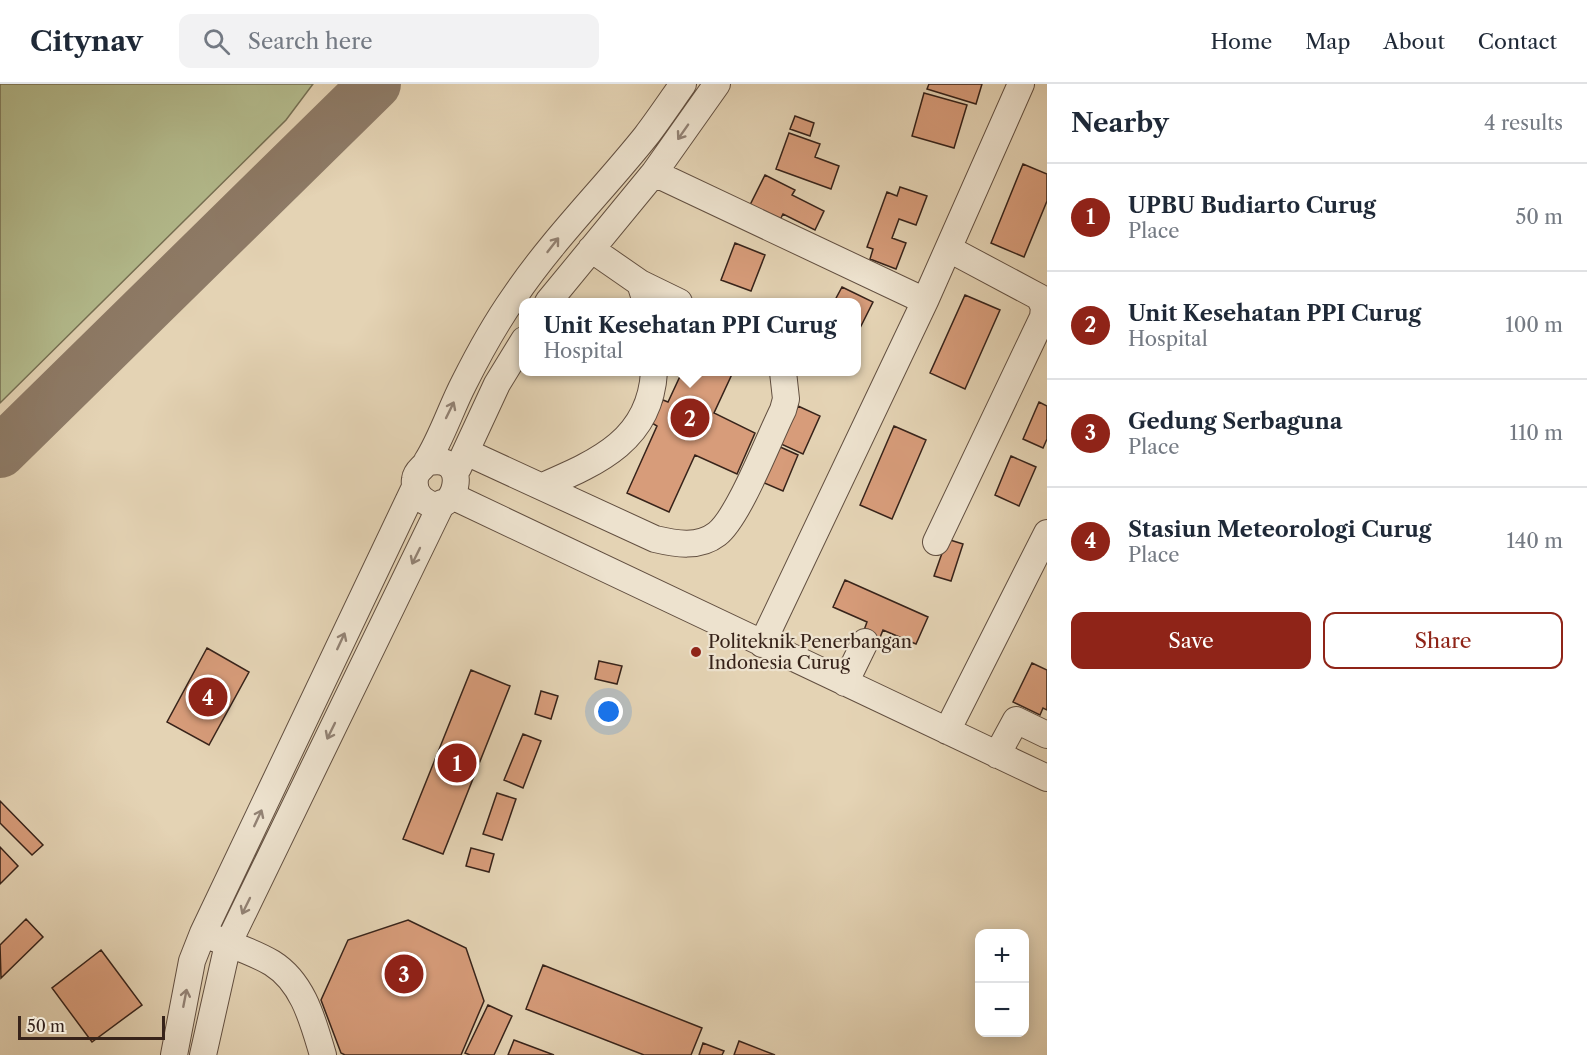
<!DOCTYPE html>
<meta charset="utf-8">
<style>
body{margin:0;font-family:"Libre Caslon Text",serif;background:#f2f2f3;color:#1f2937}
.controls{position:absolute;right:18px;bottom:18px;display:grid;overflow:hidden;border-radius:12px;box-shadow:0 3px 15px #0003}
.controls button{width:54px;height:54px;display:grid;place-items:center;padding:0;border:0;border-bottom:2px solid #e0e1e3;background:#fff;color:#1f2937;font:30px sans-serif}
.scale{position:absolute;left:18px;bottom:15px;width:147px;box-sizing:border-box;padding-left:6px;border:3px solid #37231a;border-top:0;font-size:16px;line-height:21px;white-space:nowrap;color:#37231a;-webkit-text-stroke:4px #ede2ce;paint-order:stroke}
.you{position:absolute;left:609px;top:628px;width:21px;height:21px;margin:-15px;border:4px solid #fff;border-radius:50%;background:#1a73e8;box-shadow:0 0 0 9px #1a73e833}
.badge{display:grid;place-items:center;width:39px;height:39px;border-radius:50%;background:#8f2418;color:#fff;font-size:20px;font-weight:700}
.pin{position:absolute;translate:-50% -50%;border:3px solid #fff;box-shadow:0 2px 6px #0006}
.popup{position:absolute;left:519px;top:214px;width:342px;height:78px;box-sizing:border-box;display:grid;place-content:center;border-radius:12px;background:#fff;filter:drop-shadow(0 2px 4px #0005);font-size:20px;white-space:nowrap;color:#747a83}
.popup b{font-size:22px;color:#1f2937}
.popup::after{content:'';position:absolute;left:50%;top:100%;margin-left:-12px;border:12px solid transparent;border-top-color:#fff}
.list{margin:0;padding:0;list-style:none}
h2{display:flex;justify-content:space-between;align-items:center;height:78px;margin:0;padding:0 24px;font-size:26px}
h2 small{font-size:20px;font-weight:400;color:#747a83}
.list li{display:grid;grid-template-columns:39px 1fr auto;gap:18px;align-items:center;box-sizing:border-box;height:108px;padding:0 24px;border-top:2px solid #e0e1e3}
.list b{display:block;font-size:22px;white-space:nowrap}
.list p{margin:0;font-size:20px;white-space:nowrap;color:#747a83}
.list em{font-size:20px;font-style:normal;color:#747a83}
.actions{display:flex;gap:12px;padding:18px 24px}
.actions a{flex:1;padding:14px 0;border:2px solid #8f2418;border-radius:12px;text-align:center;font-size:21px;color:#8f2418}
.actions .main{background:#8f2418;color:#fff}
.icon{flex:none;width:33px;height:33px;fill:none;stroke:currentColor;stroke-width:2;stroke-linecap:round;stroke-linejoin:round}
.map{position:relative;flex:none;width:1047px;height:971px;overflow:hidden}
header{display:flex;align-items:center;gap:36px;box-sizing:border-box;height:84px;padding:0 30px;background:#fff;border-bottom:2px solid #e0e1e3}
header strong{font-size:28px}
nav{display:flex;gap:33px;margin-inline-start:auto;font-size:21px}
.search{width:420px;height:54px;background:#f2f2f3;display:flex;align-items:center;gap:15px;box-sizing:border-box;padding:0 21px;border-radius:12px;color:#747a83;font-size:22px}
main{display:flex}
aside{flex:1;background:#fff}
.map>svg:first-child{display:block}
.green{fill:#b4bc8e;stroke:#767054;stroke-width:1.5}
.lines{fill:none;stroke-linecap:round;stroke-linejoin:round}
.taxiway{stroke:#8e7b67;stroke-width:52}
.building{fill:#d79c7a;stroke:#37231a;stroke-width:1.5}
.minor-casing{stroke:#624f40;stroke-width:28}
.minor{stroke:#ede2ce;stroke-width:26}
.oneway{stroke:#928274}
.poi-dot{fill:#8f2418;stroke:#ede2ce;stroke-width:2}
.labels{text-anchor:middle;stroke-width:4.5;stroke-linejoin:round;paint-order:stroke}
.poi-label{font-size:18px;fill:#37231a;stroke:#ede2ce;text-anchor:start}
</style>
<header>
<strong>Citynav</strong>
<div class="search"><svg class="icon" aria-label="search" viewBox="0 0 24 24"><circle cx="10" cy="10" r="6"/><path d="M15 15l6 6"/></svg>Search here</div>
<nav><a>Home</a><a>Map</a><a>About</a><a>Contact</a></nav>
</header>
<main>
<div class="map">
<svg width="1047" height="971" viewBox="0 0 1047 971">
<rect width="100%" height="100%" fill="#e4d3b4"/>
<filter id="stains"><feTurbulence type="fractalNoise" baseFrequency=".00333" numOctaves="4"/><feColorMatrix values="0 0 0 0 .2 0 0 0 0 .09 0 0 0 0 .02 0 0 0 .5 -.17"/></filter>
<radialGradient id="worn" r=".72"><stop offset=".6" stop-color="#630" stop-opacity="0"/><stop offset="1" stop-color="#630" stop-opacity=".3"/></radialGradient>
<path class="green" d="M0 0H313L286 36 0 319Z"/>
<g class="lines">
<path class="taxiway" d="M0 368 375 0"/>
</g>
<path class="building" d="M929 0H982L976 20 927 5Z
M924 9 967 21 954 64 912 52Z
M795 32 814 39 810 52 790 45Z
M789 49 820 60 815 73 839 82 831 105 776 85Z
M1023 80 1047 90V117L1024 173 991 159Z
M765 91 795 106 792 111 824 127 815 146 783 130 777 142 747 127Z
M900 103 927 112 916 141 899 135 892 154 906 159 896 185 870 175 873 165 867 163 887 108 897 112Z
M735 159 765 171 751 207 721 196Z
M842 203 873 218 856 252V218H834Z
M965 211 1000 226 965 305 930 289Z
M682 288H733L714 329 755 349 737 390 695 371 669 428 627 409 657 342 652 339 663 316 668 318Z
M1039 318 1047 322V355L1043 364 1023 355Z
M798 322 820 332 803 370 781 360Z
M894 342 926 356 892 435 860 421Z
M778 362 798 371 783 407 762 398Z
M1011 372 1036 383 1019 422 995 411Z
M947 455 963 460 951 497 934 492Z
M845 496 928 533 916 560 883 546 879 556 863 549 867 538 833 523Z
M207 564 249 588 209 661 167 638Z
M599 577 622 582 617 600 595 595Z
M1032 579 1047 586V626L1043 624 1040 631 1013 618Z
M471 586 510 602 443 770 403 755Z
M541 607 558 612 551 635 535 630Z
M523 650 541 657 523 704 504 696Z
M497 709 516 715 502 756 483 750Z
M0 717 43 761 32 771 0 739Z
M0 763 18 782 0 800Z
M471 764 494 770 489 788 466 782Z
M26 835 43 853 1 894 0 861Z
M408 836 466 864 484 917 461 971H345L341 969 321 916 348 856Z
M101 866 142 921 92 958 52 904Z
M543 881 702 944 691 971H644L526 925Z
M488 921 512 932 494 971H470L465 969Z
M514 956 554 971H508Z
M739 957 775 971H734Z
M703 959 724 967 722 971H699Z"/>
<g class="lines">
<defs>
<path id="minor" d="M654 89 925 217
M591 165 640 199 646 218
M640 199 679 218
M548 218 654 89 717 0
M466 368 655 455C676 460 699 464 717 450 739 433 769 354 783 326L786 315 783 288
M426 379C475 365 456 443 422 415 416 410 414 402 415 395 416 386 424 384 427 377 442 353 451 324 464 299 479 269 495 240 514 213 553 155 603 106 646 52 659 35 671 17 683 0
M458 384 497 300 524 256
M543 402C598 378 650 356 654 288
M452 412 1047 694
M936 458 1043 233 1044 223 1039 213 949 165
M762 560 925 217 1021 0
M845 599 865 558
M947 647 1047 449
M997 671 1016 636 1047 651
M212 853C231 861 254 868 272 879 304 899 313 938 323 971
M174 971 192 877 203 849 415 403
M203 971 228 860 442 419"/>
</defs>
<use href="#minor" class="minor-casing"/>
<use href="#minor" class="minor"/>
</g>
<defs><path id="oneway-shaft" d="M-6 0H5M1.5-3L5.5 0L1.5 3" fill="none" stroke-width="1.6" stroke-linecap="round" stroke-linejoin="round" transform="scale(1.5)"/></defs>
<g class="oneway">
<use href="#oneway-shaft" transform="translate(683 48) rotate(125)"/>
<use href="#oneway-shaft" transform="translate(553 161) rotate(-52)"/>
<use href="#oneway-shaft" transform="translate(450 326) rotate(-64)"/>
<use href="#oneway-shaft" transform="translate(416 472) rotate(116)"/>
<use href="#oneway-shaft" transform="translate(341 557) rotate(-65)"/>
<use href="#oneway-shaft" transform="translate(331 647) rotate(116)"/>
<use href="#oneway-shaft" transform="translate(258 734) rotate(-65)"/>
<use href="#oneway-shaft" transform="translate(246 822) rotate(116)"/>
<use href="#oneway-shaft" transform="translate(185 914) rotate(-79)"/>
</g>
<circle class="poi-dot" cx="696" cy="568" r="6"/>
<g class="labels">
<g class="poi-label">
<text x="708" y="564">Politeknik Penerbangan<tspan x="708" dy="21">Indonesia Curug</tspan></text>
</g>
</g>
<rect width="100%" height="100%" filter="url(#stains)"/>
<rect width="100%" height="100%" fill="url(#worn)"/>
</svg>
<div class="controls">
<button>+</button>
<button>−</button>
</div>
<div class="scale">50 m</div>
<div class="you"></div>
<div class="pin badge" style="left:457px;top:679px">1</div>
<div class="pin badge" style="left:690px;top:334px">2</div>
<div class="popup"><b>Unit Kesehatan PPI Curug</b>Hospital</div>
<div class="pin badge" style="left:404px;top:890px">3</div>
<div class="pin badge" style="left:208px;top:613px">4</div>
</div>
<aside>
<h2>Nearby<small>4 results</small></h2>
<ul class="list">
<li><span class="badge">1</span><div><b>UPBU Budiarto Curug</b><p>Place</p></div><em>50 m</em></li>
<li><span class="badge">2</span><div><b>Unit Kesehatan PPI Curug</b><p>Hospital</p></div><em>100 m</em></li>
<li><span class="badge">3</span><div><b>Gedung Serbaguna</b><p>Place</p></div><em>110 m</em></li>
<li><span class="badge">4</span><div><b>Stasiun Meteorologi Curug</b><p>Place</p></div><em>140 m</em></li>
</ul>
<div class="actions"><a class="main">Save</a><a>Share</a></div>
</aside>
</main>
